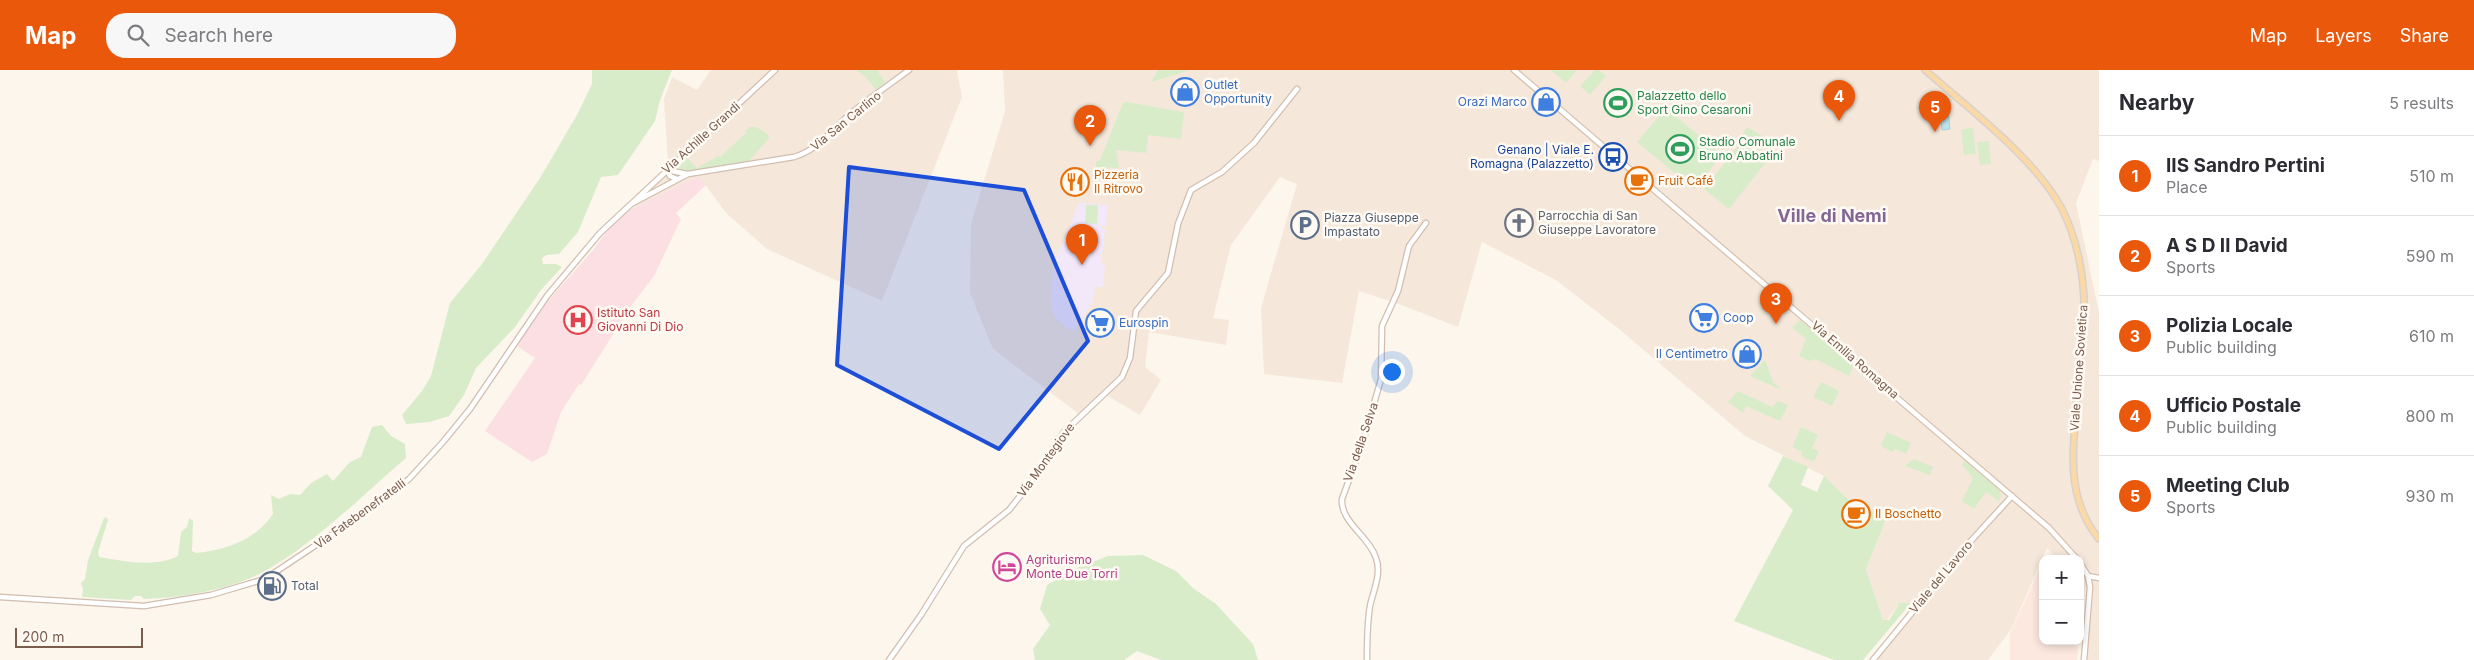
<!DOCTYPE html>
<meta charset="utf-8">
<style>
body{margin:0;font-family:Inter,sans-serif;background:#f7f7f7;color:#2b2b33}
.controls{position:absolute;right:15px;bottom:15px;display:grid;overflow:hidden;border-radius:10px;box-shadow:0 2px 8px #0003}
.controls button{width:45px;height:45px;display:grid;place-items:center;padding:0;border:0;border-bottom:1px solid #e1e1e2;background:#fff;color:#2b2b33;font:25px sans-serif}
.scale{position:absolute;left:15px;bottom:12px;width:128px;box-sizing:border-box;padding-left:5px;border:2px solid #7a5c4d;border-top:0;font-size:14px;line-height:18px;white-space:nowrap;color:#7a5c4d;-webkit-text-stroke:4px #fffaf3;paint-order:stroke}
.you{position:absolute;left:1391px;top:301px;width:18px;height:18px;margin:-12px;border:4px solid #fff;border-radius:50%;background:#1a73e8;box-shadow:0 0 0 8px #1a73e833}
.badge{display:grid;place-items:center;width:32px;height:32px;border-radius:50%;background:#ea580c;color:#fff;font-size:16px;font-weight:700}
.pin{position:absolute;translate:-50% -41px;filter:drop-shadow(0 1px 2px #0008)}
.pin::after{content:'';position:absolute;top:26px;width:18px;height:15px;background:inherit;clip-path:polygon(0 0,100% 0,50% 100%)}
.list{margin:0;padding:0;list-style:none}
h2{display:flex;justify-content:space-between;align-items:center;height:65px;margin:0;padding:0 20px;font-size:21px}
h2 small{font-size:16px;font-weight:400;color:#7c7c81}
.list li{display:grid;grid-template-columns:32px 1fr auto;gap:15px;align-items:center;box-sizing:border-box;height:80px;padding:0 20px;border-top:1px solid #e1e1e2}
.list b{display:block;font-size:19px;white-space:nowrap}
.list p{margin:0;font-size:16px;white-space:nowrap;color:#7c7c81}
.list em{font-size:16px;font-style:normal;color:#7c7c81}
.icon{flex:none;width:28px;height:28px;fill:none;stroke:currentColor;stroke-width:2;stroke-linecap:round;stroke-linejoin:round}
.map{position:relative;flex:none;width:2099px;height:590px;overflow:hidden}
header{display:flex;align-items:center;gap:30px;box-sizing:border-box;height:70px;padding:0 25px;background:#ea580c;color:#fff}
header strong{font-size:24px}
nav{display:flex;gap:28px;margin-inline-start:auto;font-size:18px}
.search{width:350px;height:45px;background:#f7f7f7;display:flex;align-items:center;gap:12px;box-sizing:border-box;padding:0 18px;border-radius:20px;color:#7c7c81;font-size:19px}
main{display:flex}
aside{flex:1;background:#fff}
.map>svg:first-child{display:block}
.residential{fill:#f5e8da}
.commercial{fill:#fde8e0}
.education{fill:#f3e8fa}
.medical{fill:#fbdfe3}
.green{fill:#d8ecc9}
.water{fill:#bfe3e8;stroke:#a5d3da}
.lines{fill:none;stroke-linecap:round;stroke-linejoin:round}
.tertiary-casing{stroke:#d1beb0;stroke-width:7}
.secondary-casing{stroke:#d6c0b0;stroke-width:7}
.primary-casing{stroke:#dad1cd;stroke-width:8}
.tertiary{stroke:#fff;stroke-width:4.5}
.secondary{stroke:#fff;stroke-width:4.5}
.primary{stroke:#fbd9a5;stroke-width:5}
.marked{fill:#1d4ed8;fill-opacity:0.2;stroke:#1d4ed8;stroke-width:4;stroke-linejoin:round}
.labels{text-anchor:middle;stroke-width:5;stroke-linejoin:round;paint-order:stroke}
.shop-label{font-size:12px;fill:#366cbe;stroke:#fffaf3;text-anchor:start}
.leisure-label{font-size:12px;fill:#27864d;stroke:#fffaf3;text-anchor:start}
.street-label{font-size:12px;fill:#7a5c4d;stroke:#fffaf3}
.transit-label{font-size:12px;fill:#164399;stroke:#fffaf3;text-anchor:end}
.food-label{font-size:12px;fill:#c56008;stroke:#fffaf3;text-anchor:start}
.worship-label{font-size:12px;fill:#5b616d;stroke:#fffaf3;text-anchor:start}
.service-label{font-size:12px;fill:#4e5e75;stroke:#fffaf3;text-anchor:start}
.health-label{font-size:12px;fill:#be3a42;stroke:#fffaf3;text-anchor:start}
.hotel-label{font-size:12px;fill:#b23c85;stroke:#fffaf3;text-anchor:start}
.district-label{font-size:18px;font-weight:bold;fill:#846695;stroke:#fffaf3}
</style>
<header>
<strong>Map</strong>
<div class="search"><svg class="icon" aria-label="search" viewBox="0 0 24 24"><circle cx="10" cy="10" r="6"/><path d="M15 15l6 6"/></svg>Search here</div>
<nav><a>Map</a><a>Layers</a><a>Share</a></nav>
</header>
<main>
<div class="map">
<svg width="2099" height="590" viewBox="0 0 2099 590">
<rect width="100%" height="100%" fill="#fdf6ec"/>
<path class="residential" d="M711 0H957L962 27 882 231 767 179 726 143 699 106 633 138 668 95 664 29 672 7 697 20Z
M1003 0H2099V91L2093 89 2076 133 2099 243V590H2083L2089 520 2080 512V489H2058L2047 478 2012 558 1988 590H1871L1915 537 1911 533H1899L1898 536 1886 551 1883 550 1878 536 1866 499 1885 452 1884 447 1848 429 1824 406 1745 366 1619 259 1556 210 1482 172 1458 257 1396 233 1359 221 1342 313 1264 304 1261 238 1297 114 1280 107 1231 175 1213 248 1229 250 1226 275 1149 262 1145 297 1161 310 1140 345 1106 325 1083 347 993 279 970 223 971 154 1005 41Z"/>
<path class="commercial" d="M2043 491V571H2079L2077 590H2010V564Z
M2080 512 2085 517 2080 558Z"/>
<path class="education" d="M1079 133 1108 135 1106 157 1102 156 1101 159H1105L1101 194 1105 195 1103 217 1095 216 1093 232 1073 262 1057 250 1053 244 1051 227 1054 193Z"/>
<path class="medical" d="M699 106 706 115 676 143 681 149 654 206 631 236 581 315 579 314 561 342 547 384 532 392 485 361 535 288 517 276 541 239 594 179 614 151 633 138Z"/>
<path class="green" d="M592 0H672L660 30 655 51 618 105 601 107 578 162 559 184 547 185 542 188 543 194H556L562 197 541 220 515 257 476 298 464 325 449 346 430 352 406 354 402 345 422 321 431 306 450 233 482 194 540 108 577 45 592 14Z
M856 0H877L885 12 876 20 864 5Z
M1158 0H1190L1151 12Z
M1551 0H1577L1566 13Z
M1595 0H1599L1606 6 1590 25 1580 16Z
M1127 32 1184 42 1181 69 1148 65 1146 83 1116 80 1119 98 1096 97V92L1100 90 1123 33Z
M1666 38 1722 85 1694 119 1637 72Z
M750 57H756L768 64 769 68 749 91 686 102 679 98 680 91 685 86 697 98 718 86 720 87 746 63 745 61Z
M1747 57 1766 68 1760 80 1740 69Z
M1973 58 1976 84 1964 85 1961 60Z
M1989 71 1991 94 1980 95 1977 72Z
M1741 72 1766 92 1729 139 1704 119Z
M1086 135H1098L1097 154 1085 153Z
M1800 250 1854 296 1849 306 1815 289 1810 291 1799 286 1806 269 1792 258Z
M1765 290 1773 312 1782 320 1750 306Z
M1821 312 1839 321 1832 336 1813 327Z
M1738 321 1772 337 1778 331 1788 335 1780 351 1746 336 1743 343 1728 332Z
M382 355 391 366 405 374 406 388C364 424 309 479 259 504 227 520 180 528 144 529L141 526H135L131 530 82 527 83 519 81 513 85 509 88 490 104 448 106 447 108 450 98 482 99 487C124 491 154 498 178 486L181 462 187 457 189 448 193 451 192 481 196 483C227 480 255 470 273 444L271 425 279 429 290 424 300 425 311 413 327 404 333 411 350 392 361 387 372 357Z
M1801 357 1818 365 1812 378 1819 381 1815 390 1811 391 1801 386 1802 382 1792 377Z
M1887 362 1911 373 1906 384 1895 379 1892 382 1881 376Z
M1783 386 1808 397 1801 415 1817 422 1824 406 1848 429 1884 447 1885 452 1866 499 1883 550H1889L1898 536V533H1911L1863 590H1834L1734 551 1793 440 1768 416Z
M1914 389 1933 397 1930 405 1905 396Z
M1965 391 2000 421 2001 425 1999 431 1986 422 1974 439 1962 431 1973 408 1962 395Z
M1143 485 1176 501 1193 518 1216 534 1253 574 1258 590H1161L1137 581 1124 590H1035L1033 579 1050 555 1040 539 1047 515 1074 499 1108 486Z"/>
<path class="water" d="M1948 43 1950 59 1942 60 1940 44Z"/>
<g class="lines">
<defs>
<path id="tertiary" d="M667 100 687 104
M667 100 670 106 677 109
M631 134 688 104 794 87C818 80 832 60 849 45 868 29 889 15 909 0
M2088 506 2099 508
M0 527 144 536 211 525 265 509 370 439 409 409 443 372 470 339 547 226 600 163 775 0
M889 590 921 545 964 476 1009 440 1032 411 1064 362 1122 307 1130 288 1136 241 1168 203 1178 154 1191 120 1222 102 1254 73 1297 19
M1367 590C1367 572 1367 554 1370 536 1373 521 1382 504 1376 488 1370 467 1340 452 1342 429L1363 372 1381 309 1382 256 1398 221 1409 176 1426 153
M1873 590 1970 472 2012 426"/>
<path id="secondary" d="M1514 0 2049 458 2077 489
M2080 493 2088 506 2090 517 2084 590"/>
<path id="primary" d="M1925 0C1968 38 2036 89 2062 139 2078 171 2085 210 2084 245 2082 278 2078 311 2076 343 2072 389 2068 431 2099 469"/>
</defs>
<use href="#tertiary" class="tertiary-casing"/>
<use href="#secondary" class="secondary-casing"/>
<use href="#primary" class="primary-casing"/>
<use href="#tertiary" class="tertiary"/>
<use href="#secondary" class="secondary"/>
<use href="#primary" class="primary"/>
</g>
<path class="marked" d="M849 97 1024 120 1088 271 999 379 837 295Z"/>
<defs>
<symbol id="shop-ring" viewBox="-11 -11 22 22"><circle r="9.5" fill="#fffaf3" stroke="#3f7fe0" stroke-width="1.5"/><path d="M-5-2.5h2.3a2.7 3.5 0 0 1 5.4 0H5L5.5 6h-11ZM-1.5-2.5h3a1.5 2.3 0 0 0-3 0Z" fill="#3f7fe0"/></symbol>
<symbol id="stadium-ring" viewBox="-11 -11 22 22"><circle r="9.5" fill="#fffaf3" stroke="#2e9e5b" stroke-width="1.5"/><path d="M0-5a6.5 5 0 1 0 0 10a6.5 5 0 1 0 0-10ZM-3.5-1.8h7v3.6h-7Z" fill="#2e9e5b"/></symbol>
<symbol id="bus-ring" viewBox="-11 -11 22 22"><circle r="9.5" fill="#fffaf3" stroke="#1a4fb4" stroke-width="1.5"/><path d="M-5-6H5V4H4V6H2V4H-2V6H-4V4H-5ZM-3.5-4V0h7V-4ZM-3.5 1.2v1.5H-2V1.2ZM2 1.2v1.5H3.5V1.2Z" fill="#1a4fb4"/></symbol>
<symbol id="cafe-ring" viewBox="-11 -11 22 22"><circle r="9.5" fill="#fffaf3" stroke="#e8710a" stroke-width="1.5"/><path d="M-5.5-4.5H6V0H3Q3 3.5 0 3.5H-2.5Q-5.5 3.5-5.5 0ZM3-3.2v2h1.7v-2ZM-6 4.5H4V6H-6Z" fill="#e8710a"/></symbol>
<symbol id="restaurant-ring" viewBox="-11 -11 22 22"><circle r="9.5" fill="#fffaf3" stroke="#e8710a" stroke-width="1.5"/><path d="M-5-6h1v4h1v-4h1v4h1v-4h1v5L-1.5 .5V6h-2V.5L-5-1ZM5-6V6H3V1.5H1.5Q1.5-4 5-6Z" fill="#e8710a"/></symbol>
<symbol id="church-ring" viewBox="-11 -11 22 22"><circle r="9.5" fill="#fffaf3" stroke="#6b7280" stroke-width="1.5"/><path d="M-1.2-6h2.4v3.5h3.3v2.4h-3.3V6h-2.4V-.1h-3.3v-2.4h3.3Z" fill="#6b7280"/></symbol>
<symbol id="parking-ring" viewBox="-11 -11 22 22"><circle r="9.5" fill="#fffaf3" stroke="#5c6f8a" stroke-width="1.5"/><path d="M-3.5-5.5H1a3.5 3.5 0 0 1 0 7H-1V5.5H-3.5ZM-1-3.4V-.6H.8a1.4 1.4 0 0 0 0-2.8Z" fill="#5c6f8a"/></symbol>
<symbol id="supermarket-ring" viewBox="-11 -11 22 22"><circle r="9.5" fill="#fffaf3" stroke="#3f7fe0" stroke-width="1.5"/><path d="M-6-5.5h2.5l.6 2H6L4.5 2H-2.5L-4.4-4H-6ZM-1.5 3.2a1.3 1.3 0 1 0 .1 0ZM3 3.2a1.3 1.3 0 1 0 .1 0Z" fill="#3f7fe0"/></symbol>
<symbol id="hospital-ring" viewBox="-11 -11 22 22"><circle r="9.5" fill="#fffaf3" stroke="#e0444e" stroke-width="1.5"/><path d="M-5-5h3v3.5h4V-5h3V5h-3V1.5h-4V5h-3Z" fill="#e0444e"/></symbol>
<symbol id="hotel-ring" viewBox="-11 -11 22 22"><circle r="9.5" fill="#fffaf3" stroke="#d1479c" stroke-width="1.5"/><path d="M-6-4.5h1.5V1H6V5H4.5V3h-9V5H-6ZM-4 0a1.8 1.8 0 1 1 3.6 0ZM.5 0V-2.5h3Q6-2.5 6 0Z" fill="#d1479c"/></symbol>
<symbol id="fuel-ring" viewBox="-11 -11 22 22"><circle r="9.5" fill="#fffaf3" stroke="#5c6f8a" stroke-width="1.5"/><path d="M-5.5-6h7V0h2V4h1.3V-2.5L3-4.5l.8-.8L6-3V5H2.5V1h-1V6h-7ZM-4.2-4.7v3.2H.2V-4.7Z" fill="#5c6f8a"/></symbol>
</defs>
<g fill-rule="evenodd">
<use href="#shop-ring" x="1169" y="6" width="32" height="32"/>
<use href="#shop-ring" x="1530" y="16" width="32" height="32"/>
<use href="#stadium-ring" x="1602" y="17" width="32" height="32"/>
<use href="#stadium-ring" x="1664" y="63" width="32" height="32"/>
<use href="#bus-ring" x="1597" y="71" width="32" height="32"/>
<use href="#cafe-ring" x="1623" y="95" width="32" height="32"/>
<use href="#restaurant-ring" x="1059" y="96" width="32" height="32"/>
<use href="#church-ring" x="1503" y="137" width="32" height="32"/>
<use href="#parking-ring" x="1289" y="139" width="32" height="32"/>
<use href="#supermarket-ring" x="1688" y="232" width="32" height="32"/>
<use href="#hospital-ring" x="562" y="234" width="32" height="32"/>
<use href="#supermarket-ring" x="1084" y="237" width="32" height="32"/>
<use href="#shop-ring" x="1731" y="268" width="32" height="32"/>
<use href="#cafe-ring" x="1840" y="428" width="32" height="32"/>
<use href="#hotel-ring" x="991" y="481" width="32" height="32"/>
<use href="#fuel-ring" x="256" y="500" width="32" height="32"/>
</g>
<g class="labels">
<g class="shop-label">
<text x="1204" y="19">Outlet<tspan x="1204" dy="14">Opportunity</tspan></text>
<text x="1527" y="36" text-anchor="end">Orazi Marco</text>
<text x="1723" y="252">Coop</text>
<text x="1119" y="257">Eurospin</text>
<text x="1728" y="288" text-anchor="end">Il Centimetro</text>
</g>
<g class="leisure-label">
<text x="1637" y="30">Palazzetto dello<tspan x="1637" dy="14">Sport Gino Cesaroni</tspan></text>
<text x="1699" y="76">Stadio Comunale<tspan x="1699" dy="14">Bruno Abbatini</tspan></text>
</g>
<g class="street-label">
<text transform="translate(846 51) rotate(-39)" y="4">Via San Carlino</text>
<text transform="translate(701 68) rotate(-42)" y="4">Via Achille Grandi</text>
<text transform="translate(1855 290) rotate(41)" y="4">Via Emilia Romagna</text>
<text transform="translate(2079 298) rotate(-86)" y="4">Viale Unione Sovietica</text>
<text transform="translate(1361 372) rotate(-71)" y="4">Via della Selva</text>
<text transform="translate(1046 390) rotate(-54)" y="4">Via Montegiove</text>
<text transform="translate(360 444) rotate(-36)" y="4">Via Fatebenefratelli</text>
<text transform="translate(1941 507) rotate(-50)" y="4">Viale del Lavoro</text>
</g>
<g class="transit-label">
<text x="1594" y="84">Genano | Viale E.<tspan x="1594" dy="14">Romagna (Palazzetto)</tspan></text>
</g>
<g class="food-label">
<text x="1094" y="109">Pizzeria<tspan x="1094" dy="14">Il Ritrovo</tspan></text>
<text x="1658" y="115">Fruit Café</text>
<text x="1875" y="448">Il Boschetto</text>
</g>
<g class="worship-label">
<text x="1538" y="150">Parrocchia di San<tspan x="1538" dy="14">Giuseppe Lavoratore</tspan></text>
</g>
<g class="service-label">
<text x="1324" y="152">Piazza Giuseppe<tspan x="1324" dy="14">Impastato</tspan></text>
<text x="291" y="520">Total</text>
</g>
<g class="health-label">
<text x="597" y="247">Istituto San<tspan x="597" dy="14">Giovanni Di Dio</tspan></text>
</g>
<g class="hotel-label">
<text x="1026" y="494">Agriturismo<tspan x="1026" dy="14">Monte Due Torri</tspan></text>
</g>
<g class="district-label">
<text x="1832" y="152">Ville di Nemi</text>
</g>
</g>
</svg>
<div class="controls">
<button>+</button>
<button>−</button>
</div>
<div class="scale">200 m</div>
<div class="you"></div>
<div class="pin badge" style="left:1082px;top:195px">1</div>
<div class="pin badge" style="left:1090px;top:76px">2</div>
<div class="pin badge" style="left:1776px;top:254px">3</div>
<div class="pin badge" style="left:1839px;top:51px">4</div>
<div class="pin badge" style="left:1935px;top:62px">5</div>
</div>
<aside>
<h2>Nearby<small>5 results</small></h2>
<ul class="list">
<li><span class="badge">1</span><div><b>IIS Sandro Pertini</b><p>Place</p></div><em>510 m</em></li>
<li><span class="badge">2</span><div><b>A S D Il David</b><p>Sports</p></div><em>590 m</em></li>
<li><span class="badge">3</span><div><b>Polizia Locale</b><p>Public building</p></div><em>610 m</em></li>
<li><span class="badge">4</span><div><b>Ufficio Postale</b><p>Public building</p></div><em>800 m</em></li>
<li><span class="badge">5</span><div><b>Meeting Club</b><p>Sports</p></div><em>930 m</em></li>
</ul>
</aside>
</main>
